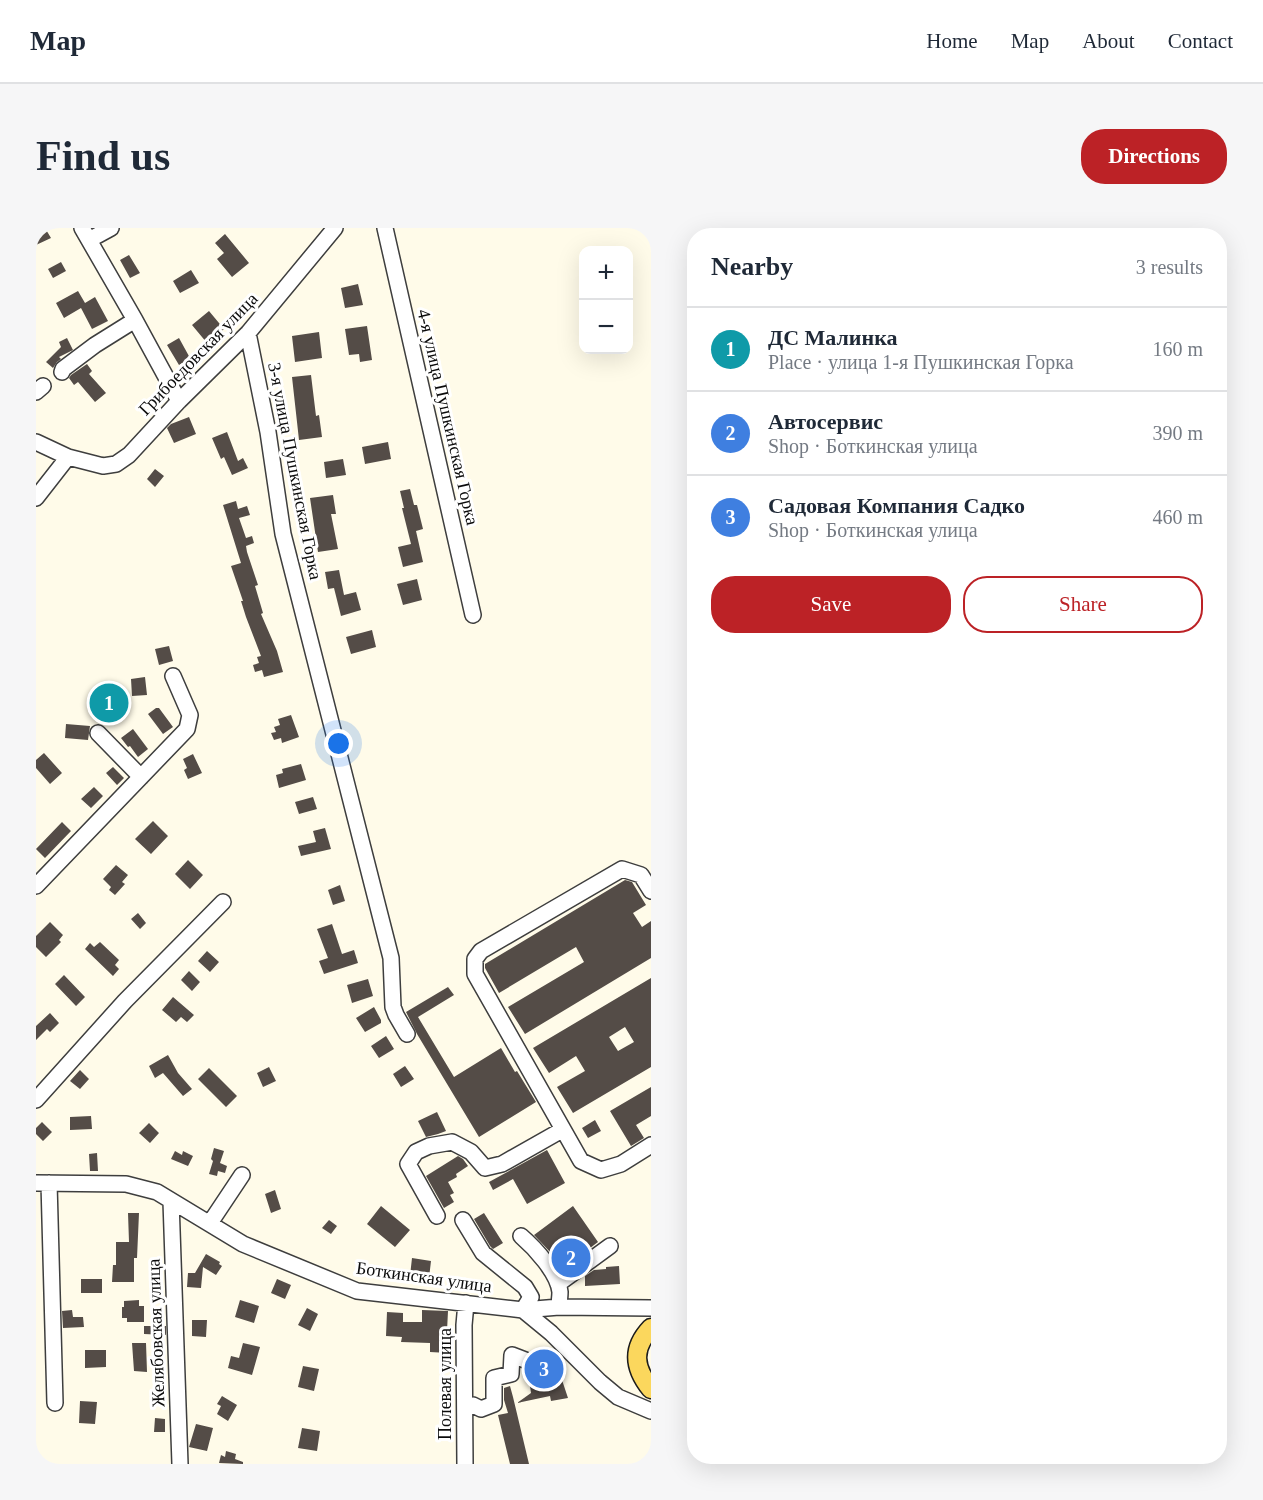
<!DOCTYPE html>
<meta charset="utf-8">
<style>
body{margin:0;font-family:"Times New Roman",serif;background:#f6f6f7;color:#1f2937}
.controls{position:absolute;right:18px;top:18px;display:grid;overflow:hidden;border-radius:12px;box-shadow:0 6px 24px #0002}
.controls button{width:54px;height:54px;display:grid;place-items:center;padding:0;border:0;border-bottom:2px solid #e0e1e3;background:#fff;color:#1f2937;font:30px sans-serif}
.you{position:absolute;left:303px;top:516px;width:21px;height:21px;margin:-15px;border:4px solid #fff;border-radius:50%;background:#1a73e8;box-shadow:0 0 0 9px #1a73e833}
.badge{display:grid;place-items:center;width:39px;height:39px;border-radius:50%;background:#bc2226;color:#fff;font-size:20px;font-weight:700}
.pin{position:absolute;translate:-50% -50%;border:3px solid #fff;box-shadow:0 2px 6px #0006}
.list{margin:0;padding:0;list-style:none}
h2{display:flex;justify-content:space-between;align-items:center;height:78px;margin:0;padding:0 24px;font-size:26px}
h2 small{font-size:20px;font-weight:400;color:#747a83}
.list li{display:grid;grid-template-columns:39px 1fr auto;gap:18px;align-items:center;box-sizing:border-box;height:84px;padding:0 24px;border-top:2px solid #e0e1e3}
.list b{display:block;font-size:22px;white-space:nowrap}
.list p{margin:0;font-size:20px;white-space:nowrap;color:#747a83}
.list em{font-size:20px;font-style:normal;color:#747a83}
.actions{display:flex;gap:12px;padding:18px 24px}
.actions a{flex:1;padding:14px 0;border:2px solid #bc2226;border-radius:24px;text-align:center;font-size:21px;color:#bc2226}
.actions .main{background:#bc2226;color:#fff}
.map{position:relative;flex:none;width:615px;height:1236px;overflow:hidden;border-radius:24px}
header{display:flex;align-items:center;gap:36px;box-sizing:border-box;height:84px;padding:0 30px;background:#fff;border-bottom:2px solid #e0e1e3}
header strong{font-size:28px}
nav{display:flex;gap:33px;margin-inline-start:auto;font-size:21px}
.intro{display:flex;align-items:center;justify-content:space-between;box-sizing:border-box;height:144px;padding:0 36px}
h1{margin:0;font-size:42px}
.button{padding:15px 27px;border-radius:24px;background:#bc2226;color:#fff;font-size:21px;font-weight:700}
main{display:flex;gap:36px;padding:0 36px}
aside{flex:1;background:#fff;border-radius:24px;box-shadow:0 6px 24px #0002}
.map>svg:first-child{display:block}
.building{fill:#544c47;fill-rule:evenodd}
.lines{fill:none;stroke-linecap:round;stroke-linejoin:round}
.minor-casing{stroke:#3e3e3e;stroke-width:18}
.major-casing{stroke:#1c1c1c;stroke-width:21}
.minor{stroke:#fff;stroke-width:15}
.major{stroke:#fbd75d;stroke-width:18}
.labels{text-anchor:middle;stroke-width:6;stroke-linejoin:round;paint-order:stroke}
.street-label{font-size:18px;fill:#0b0b0b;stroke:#fff}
</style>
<header>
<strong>Map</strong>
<nav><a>Home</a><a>Map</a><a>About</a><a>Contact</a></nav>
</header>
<div class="intro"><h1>Find us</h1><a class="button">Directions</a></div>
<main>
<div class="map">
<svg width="615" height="1236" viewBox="0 0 615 1236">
<rect width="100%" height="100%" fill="#fffbe9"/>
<path class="building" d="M0 0H9L15 10 0 17Z
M189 6 213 35 196 49 181 31 188 25 179 15Z
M93 27 104 45 94 50 84 32Z
M25 34 30 43 17 50 12 41Z
M155 42 163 55 144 65 137 53Z
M322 56 327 77 309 80 305 60Z
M42 63 49 75 59 69 72 93 56 101 45 80 28 90 20 75Z
M173 83 188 101 171 115 156 97Z
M331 98 336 132 324 134 323 126 313 127 309 101Z
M283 104 286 130 259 134 256 108Z
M31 110 37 122 23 129 25 131 21 134 17 140 10 134 25 119 23 114Z
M143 110 154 130 143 137 131 117Z
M51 136 56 143 53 146 70 165 59 174 42 154 38 157 33 150 35 147Z
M275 147 280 188 283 187 286 209 263 212 256 149Z
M153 189 160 206 138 215 131 200 135 196Z
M191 204 202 233 207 230 212 240 196 247 188 229 185 231 176 210Z
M352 214 355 231 329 236 326 219Z
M307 231 310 247 290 250 288 234Z
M119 241 128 248 119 259 111 251Z
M374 261 378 277H381L387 301 380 303 387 334 367 339 362 319 375 316 366 280H368L364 263Z
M297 267 300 286H295L302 321 282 324 274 270Z
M200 273 202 281 211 278 214 287 203 290 210 310 216 308 218 315 210 318 211 324 222 357 219 358 227 385 225 386 241 423 247 444 228 449 226 442 219 444 217 437 223 435 221 429 225 428 210 389 205 373H207L195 338 205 335 187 277Z
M303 342 308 367 320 364 325 382 305 388 298 360 292 361 289 344Z
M381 351 386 372 367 377 361 356Z
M336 402 340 419 315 426 310 409Z
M133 418 137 433 123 437 119 421Z
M109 449 111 467 96 468 95 451Z
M77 460 83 487 70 491 63 463Z
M120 480H123L137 499 127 506 112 486Z
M255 487 263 509 246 515 245 510 238 512 235 505 240 504 238 499 244 497 242 491Z
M30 496 54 498 52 512 29 510Z
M97 501 112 521 102 529 94 518 92 519 85 510Z
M8 525 26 545 14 556 0 540V532Z
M157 526 166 545 152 551 148 542 151 540 147 531Z
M265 536 270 552 243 560 240 547 247 545 246 541Z
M77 539 88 550 81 557 70 545Z
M58 559 67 568 55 580 45 571Z
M277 569 281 581 263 586 259 574Z
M117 593 132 608 115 626 99 611Z
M26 594 35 603 9 630 0 621Z
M289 600 295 621 265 628 262 618 280 614 277 603Z
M152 632 167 647 154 661 139 646Z
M80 637 92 647 86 654 89 656 79 667 73 662 75 659 67 651Z
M589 652 596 654 610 677 597 685 606 699 615 693V730L489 806 472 779 548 734 540 719 463 765 449 740V736Z
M304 657 309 673 297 677 292 662Z
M102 685 110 695 104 701 95 691Z
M14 694 27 707 23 712 25 714 10 729 0 719V708Z
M296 696 306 726 318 722 322 735 288 746 283 733 292 730 281 701Z
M64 714 83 732 79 737 83 741 77 748 49 721 54 715 58 719Z
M171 723 183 734 174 744 162 733Z
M153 743 164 754 156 763 145 752Z
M28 747 49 769 40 778 19 756Z
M615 750V839L537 885 521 859 549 843 540 828 513 845 497 820ZM589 799 598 814 582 823 573 809Z
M332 751 337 768 316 775 311 757Z
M412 759 418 767 382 789 418 849 465 820 479 844 481 843 500 874 443 909 381 806 370 784Z
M137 769 158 787 151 794 145 789 140 794 126 782Z
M338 779 345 792V795L329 804 320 790Z
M14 785 23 795 14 804 11 801 0 812V798Z
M350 808 358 821 343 830 335 818Z
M132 827 142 845 156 861 147 868 127 845 119 850 113 838Z
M369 838 378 851 365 859 357 846Z
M233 839 240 853 227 859 221 845Z
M173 840 201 868 190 879 162 851Z
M44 842 53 851 44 861 34 853Z
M615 859V888L600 897 608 910 595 918 574 883Z
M401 884 410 903 402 906 390 909 382 893Z
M55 888 56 901 34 902V889Z
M559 892 565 903 552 910 546 900Z
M6 894 16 904 7 913 0 906V900Z
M113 895 123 905 114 915 103 905Z
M178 920 188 923 184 935 191 938 189 945 182 943 181 948 173 946 177 933 175 931Z
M511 922 529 955 491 976 477 951 457 962 453 954Z
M139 923 146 927 147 923 157 928 152 938 135 931Z
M61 925 62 943H54L53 926Z
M422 928 427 931 432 938 420 946 421 949 412 954 418 965 414 967 418 974 408 980 390 948Z
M239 962 245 981 235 985 229 966Z
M345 978 374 1002 359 1019 331 996Z
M537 978 562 1014 526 1041 517 1027 498 1007Z
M92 985H103L101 1030H98V1054H76L77 1037H80V1014H93Z
M448 985 467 1015 457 1021 454 1018 438 991Z
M293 992 301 998 295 1006 286 1000Z
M170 1026 184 1034 183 1036 186 1038 180 1047 167 1039 165 1060 151 1059 152 1045H159Z
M376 1030 395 1033 393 1050 374 1048Z
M583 1038 584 1056 549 1058V1048L558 1042 570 1041V1039Z
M45 1051H66V1065H45Z
M241 1051 255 1057 249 1071 235 1065Z
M103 1072V1078H108V1094H91V1090H86V1079H88V1073Z
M204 1072 223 1078 218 1095 199 1089Z
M271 1080 282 1086 274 1103 262 1097Z
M36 1082 37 1089H47L48 1099 27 1100 26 1083Z
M386 1082 412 1083 411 1103H413L412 1125 394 1124V1115L365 1114 366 1109 350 1108 351 1084 367 1085V1094H386Z
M156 1092H171L170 1109 156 1108Z
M108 1098H130V1107L108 1106Z
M96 1115H110L111 1144 98 1143Z
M207 1115 224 1119 216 1147 192 1140 195 1128 203 1130Z
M49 1122H70V1139L49 1140Z
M504 1131 525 1149 532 1170 515 1173 514 1168 481 1175 495 1165 494 1158 514 1153 498 1138Z
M267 1138 283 1141 278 1163 262 1159Z
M474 1158 477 1169 493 1236H474L462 1187 472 1185 468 1172V1160Z
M186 1168 201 1177 192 1193 181 1186 185 1178 181 1176Z
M44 1173 61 1174 59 1196 43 1195Z
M119 1190 129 1191V1204H118Z
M160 1196 177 1200 171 1223 153 1219Z
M266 1200 284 1203 281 1223 262 1220Z
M190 1223 200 1226 199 1231 207 1234V1236L183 1235 185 1227 189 1229Z"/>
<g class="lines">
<defs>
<path id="minor" d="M46 0 99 92 143 173
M349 0 437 387
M53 12 75 0
M212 105 232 204 247 306 355 730 357 779 360 787 371 806
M26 144 27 141 59 117 99 92
M0 164 7 158
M0 214 32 229 67 238 80 236 93 227 143 173 212 105 299 0
M0 270 32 229
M62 505 105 549
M0 658 151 501 154 487 137 448
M615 663 605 647 586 641 445 723 439 731V746L545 933 565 942 585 936 615 917
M0 872 89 773 187 674
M0 955 90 956 121 964 207 1016 321 1063 487 1082 523 1079 615 1080
M13 955 19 1175
M135 973 144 1236
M401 988 372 936 380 924 393 918 416 914 435 924 449 940 466 936 526 902
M427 992 447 1025 489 1059 495 1069 487 1082
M174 995 206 947
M485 1008C499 1020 522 1045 524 1064 524 1069 523 1074 523 1079
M522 1056 574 1018
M487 1082 515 1105 564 1154 582 1169 615 1183
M429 1180 437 1177 445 1181 458 1176V1150L475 1146 476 1127 489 1132
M429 1236 428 1097 430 1075"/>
<path id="major" d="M615 1100C595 1121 598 1140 615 1161"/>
</defs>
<use href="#minor" class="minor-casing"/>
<use href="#major" class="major-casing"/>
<use href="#minor" class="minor"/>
<use href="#major" class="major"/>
</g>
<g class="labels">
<g class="street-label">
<text transform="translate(162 126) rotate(-46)" y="6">Грибоедовская улица</text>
<text transform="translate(412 189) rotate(77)" y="6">4-я улица Пушкинская Горка</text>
<text transform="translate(259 243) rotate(79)" y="6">3-я улица Пушкинская Горка</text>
<text transform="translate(388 1049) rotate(8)" y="6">Боткинская улица</text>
<text transform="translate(120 1105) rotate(-92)" y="6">Желябовская улица</text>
<text transform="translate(409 1156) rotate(-90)" y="6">Полевая улица</text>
</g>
</g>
</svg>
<div class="controls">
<button>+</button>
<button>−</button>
</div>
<div class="you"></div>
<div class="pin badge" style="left:73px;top:475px;background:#0f9aa8">1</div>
<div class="pin badge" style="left:535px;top:1030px;background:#3f7fe0">2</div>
<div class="pin badge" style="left:508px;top:1141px;background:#3f7fe0">3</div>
</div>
<aside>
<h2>Nearby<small>3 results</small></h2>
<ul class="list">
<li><span class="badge" style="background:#0f9aa8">1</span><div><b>ДС Малинка</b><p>Place · улица 1-я Пушкинская Горка</p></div><em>160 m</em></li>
<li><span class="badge" style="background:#3f7fe0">2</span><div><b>Автосервис</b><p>Shop · Боткинская улица</p></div><em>390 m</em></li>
<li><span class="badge" style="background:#3f7fe0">3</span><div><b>Садовая Компания Садко</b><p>Shop · Боткинская улица</p></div><em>460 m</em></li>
</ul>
<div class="actions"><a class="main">Save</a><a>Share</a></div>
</aside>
</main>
